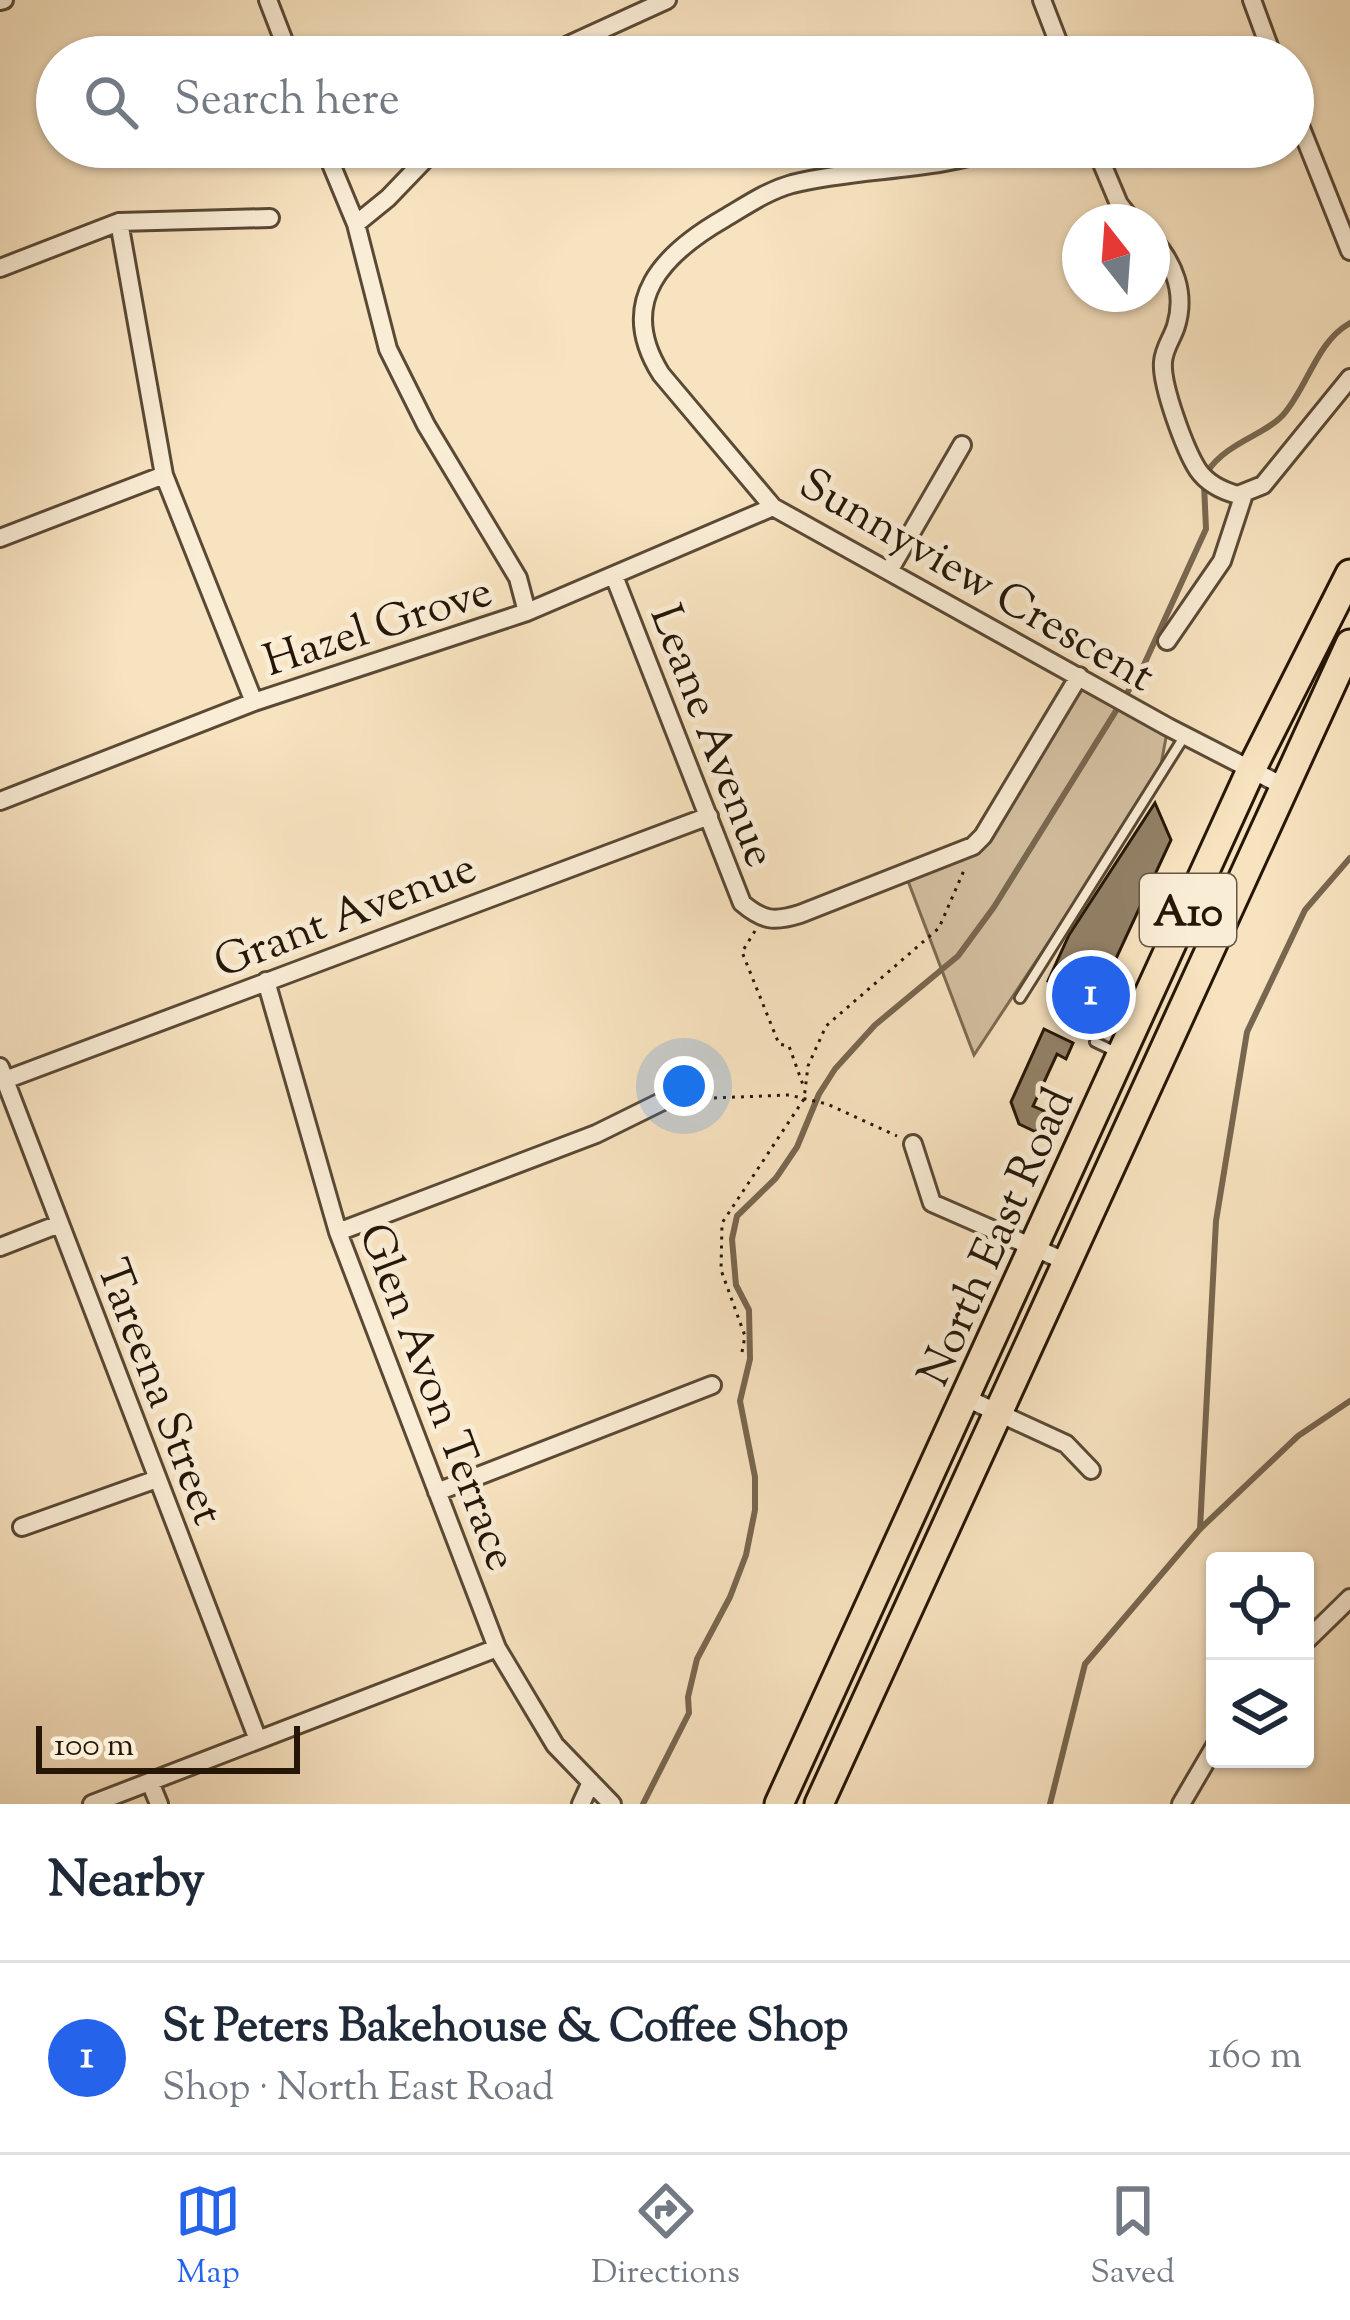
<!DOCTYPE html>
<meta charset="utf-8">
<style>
body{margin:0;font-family:"Sorts Mill Goudy",serif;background:#f2f2f3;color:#1f2937}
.controls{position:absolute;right:36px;bottom:36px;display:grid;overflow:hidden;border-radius:12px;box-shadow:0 3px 9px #0004}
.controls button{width:108px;height:108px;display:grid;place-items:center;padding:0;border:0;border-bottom:3px solid #e0e1e3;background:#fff;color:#1f2937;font:60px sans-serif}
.compass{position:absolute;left:1062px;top:204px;width:108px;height:108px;border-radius:50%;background:#fff;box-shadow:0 3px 9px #0004;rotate:343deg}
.scale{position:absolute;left:36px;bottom:30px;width:264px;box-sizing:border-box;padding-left:12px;border:6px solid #251607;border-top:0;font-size:33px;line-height:42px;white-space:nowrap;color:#251607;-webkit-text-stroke:9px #faedd6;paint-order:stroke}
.you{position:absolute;left:684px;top:1086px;width:42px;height:42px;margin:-30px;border:9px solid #fff;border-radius:50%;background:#1a73e8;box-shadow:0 0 0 18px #1a73e833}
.badge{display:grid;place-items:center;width:78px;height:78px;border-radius:50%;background:#2563eb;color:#fff;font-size:39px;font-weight:700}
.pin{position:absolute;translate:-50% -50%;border:6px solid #fff;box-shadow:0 3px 12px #0006}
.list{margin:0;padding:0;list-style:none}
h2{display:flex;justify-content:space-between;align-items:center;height:156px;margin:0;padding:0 48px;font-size:51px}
h2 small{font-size:39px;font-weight:400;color:#747a83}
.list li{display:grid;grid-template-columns:78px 1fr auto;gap:36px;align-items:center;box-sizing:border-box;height:192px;padding:0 48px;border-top:3px solid #e0e1e3}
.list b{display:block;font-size:45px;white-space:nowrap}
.list p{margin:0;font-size:39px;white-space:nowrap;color:#747a83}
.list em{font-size:39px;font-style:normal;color:#747a83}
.icon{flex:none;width:66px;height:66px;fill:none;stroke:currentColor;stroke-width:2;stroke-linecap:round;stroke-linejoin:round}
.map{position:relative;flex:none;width:1350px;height:1804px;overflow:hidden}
.search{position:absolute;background:#fff;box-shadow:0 3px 9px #0004;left:36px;right:36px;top:36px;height:132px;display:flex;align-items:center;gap:30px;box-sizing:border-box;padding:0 42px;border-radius:66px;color:#747a83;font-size:45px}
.sheet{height:348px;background:#fff}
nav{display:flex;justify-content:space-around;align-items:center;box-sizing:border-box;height:168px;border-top:3px solid #e0e1e3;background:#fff;font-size:33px;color:#747a83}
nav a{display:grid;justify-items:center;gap:6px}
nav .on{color:#2563eb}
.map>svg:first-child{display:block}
.green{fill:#d4c0a1;stroke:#7c6b54;stroke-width:3}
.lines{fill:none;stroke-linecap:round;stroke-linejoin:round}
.stream{stroke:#786750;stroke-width:6}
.building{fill:#938167;stroke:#251607;stroke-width:3}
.service-casing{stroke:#5a4935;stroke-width:14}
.minor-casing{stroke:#5a4935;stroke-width:22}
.primary-casing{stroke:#251607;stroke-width:33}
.path{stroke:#251607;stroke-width:3;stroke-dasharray:3 6;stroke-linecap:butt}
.service{stroke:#faedd6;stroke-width:8}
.minor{stroke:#faedd6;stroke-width:16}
.primary{stroke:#f8e3c0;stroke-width:27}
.labels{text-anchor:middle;stroke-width:10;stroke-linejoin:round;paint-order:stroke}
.shield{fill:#faedd6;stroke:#655645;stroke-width:3}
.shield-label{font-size:42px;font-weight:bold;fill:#251607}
.street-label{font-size:45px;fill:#251607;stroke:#faedd6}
</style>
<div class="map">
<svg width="1350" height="1804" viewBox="0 0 1350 1804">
<rect width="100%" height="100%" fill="#f8e3c0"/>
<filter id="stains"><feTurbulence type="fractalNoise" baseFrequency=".00167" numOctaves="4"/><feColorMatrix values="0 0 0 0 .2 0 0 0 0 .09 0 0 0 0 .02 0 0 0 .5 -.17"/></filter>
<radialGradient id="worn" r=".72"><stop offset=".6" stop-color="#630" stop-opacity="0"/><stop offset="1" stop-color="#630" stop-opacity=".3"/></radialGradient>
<path class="green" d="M1079 676 1168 727 1159 775 974 1055 905 873 973 846Z"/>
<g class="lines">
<path class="stream" d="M1207 472C1227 442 1265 435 1283 415 1308 387 1316 342 1350 323
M1200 1529 1216 1221 1247 1032 1305 910 1350 858
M643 1804 689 1713 688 1697 697 1659 730 1597 746 1555 755 1510V1477L740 1401 750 1359 749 1310 736 1285 732 1239 737 1216 776 1178 797 1147 819 1094 835 1069 875 1025 958 956 994 907 1142 669 1206 529 1204 484
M1050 1804 1085 1664 1200 1529 1298 1436 1350 1401"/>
</g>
<path class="building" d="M1155 803 1171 840 1095 1004 1048 981 1069 935Z
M1044 1029 1073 1043 1066 1059 1057 1054 1033 1106 1051 1114 1044 1130 1038 1128 1036 1132 1019 1124 1011 1102Z"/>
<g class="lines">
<defs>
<path id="service" d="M1020 998 1184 737
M1095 1042 1116 1052"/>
<path id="minor" d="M268 0 290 57
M1042 0 1064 57
M1252 0 1273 57
M0 1 4 0
M542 57 667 0
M1293 108 1350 251
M324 147 356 224 388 349 426 425 518 578 527 612
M1002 147C935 172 860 167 792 184 767 191 747 205 725 218 664 253 615 301 661 374L773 507 1168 727 1283 786
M1095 147 1119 204 1133 222
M119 222 164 475 254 702
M356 224 388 198 437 147
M1152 239C1174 263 1186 293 1176 326 1172 339 1164 348 1163 362 1161 385 1185 450 1198 470 1207 483 1223 491 1238 495L1263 485 1350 378
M0 268 119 222 270 218
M0 538 164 475
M889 571 962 445
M614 576 742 903C763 921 774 922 800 914L973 846 983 836 1079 676
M1167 641 1222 561 1244 494
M0 801 254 702 527 612 773 507
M266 981 338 1232 497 1648 555 1745 612 1804
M0 1067 258 1740
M5 1080 709 816
M913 1144 932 1203 1067 1262
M338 1232 596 1134 667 1099
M0 1247 59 1224
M966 1398 1066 1444 1091 1470
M437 1492 712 1385
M22 1527 157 1479
M1305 1642 1350 1598
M150 1782 159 1804
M92 1804 497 1648
M581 1804 591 1782
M1181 1804 1215 1746"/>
<path id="primary" d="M779 1804 1251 770 1350 574
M819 1804 1350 644"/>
</defs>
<use href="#service" class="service-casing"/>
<use href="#minor" class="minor-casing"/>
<use href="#primary" class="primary-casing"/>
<path class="path" d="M755 931 742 952 779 1044 789 1046 803 1085
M687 1099 789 1095 827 1104 897 1136
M742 1352 745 1336 721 1270 722 1223 804 1099 808 1066 826 1026 939 928 965 868"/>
<use href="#service" class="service"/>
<use href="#minor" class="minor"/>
<use href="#primary" class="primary"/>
</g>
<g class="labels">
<rect class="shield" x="1140" y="874" width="96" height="72" rx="9"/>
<g class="shield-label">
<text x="1188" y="925">A10</text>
</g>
<g class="street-label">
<text transform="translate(978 578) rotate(30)" y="16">Sunnyview Crescent</text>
<text transform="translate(377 624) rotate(-18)" y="16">Hazel Grove</text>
<text transform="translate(715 735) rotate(69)" y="16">Leane Avenue</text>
<text transform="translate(344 913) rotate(-21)" y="16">Grant Avenue</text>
<text transform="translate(994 1236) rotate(-66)" y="16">North East Road</text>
<text transform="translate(162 1391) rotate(69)" y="16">Tareena Street</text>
<text transform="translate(440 1396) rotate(69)" y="16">Glen Avon Terrace</text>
</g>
</g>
<rect width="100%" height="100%" filter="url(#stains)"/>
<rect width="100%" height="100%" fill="url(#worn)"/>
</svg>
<div class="controls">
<button><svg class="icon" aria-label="locate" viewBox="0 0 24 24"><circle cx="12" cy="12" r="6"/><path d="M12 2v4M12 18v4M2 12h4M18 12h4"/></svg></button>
<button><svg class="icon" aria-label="layers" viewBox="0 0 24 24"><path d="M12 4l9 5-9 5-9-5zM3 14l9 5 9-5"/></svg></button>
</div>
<svg class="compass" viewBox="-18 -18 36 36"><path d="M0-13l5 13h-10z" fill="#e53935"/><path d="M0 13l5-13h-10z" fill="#747a83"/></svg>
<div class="scale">100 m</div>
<div class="you"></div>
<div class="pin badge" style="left:1091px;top:995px">1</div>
<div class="search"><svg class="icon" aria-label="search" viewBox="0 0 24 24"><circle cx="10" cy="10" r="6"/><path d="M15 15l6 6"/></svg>Search here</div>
</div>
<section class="sheet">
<h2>Nearby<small></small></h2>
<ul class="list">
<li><span class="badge">1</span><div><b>St Peters Bakehouse &amp; Coffee Shop</b><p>Shop · North East Road</p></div><em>160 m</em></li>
</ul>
</section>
<nav>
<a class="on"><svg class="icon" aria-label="map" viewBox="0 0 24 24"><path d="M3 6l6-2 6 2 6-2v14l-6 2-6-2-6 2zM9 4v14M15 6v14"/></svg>Map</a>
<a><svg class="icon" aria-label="directions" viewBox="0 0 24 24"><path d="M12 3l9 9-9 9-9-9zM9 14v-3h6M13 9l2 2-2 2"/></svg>Directions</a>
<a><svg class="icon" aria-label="saved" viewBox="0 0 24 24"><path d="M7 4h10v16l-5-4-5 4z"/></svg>Saved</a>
</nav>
